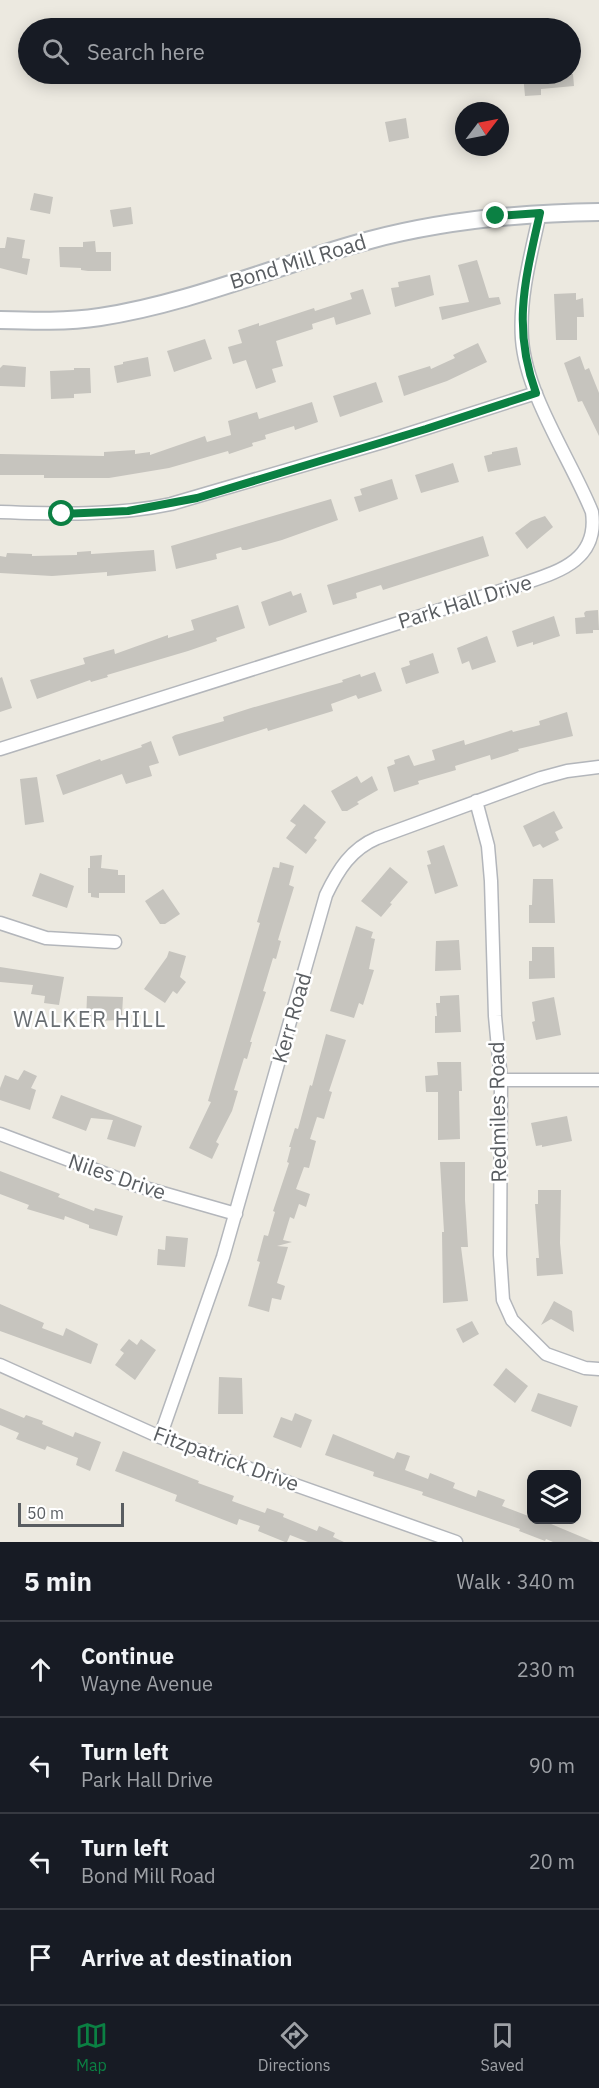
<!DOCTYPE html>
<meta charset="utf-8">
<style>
body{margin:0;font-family:"IBM Plex Sans",sans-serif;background:#242831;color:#f1f3f6}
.controls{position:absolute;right:18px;bottom:18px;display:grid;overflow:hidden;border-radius:12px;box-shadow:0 3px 15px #0003}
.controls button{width:54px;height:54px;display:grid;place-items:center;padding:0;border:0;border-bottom:2px solid #363941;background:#171b24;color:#f1f3f6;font:30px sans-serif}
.compass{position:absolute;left:455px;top:102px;width:54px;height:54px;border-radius:50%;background:#171b24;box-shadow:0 3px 15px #0003;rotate:58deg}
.scale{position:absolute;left:18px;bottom:15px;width:106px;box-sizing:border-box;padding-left:6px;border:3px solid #595d61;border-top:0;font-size:16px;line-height:21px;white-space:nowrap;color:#595d61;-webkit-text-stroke:4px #fff;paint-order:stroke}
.stop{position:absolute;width:18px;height:18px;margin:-14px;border:4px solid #0b8043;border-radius:50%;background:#fff}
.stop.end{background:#0b8043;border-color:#fff;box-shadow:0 2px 6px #0008}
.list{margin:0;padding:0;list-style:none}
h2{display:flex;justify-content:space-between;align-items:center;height:78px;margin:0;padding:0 24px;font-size:26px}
h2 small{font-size:20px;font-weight:400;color:#9ea1a6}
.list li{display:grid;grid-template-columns:39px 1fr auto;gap:18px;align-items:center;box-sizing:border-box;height:96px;padding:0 24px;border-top:2px solid #363941}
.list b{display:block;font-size:22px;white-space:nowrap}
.list p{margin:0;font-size:20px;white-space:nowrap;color:#9ea1a6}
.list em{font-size:20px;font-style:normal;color:#9ea1a6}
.icon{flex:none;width:33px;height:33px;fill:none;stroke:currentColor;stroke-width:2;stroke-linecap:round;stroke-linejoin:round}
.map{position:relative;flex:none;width:599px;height:1542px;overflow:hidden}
.search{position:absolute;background:#171b24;box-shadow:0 3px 15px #0003;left:18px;right:18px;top:18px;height:66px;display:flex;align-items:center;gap:15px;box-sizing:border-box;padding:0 21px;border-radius:33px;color:#9ea1a6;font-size:22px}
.sheet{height:462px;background:#171b24}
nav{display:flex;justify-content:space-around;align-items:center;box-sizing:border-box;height:84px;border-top:2px solid #363941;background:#171b24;font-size:16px;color:#9ea1a6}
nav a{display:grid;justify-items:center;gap:3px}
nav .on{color:#0b8043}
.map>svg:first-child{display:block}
.building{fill:#c6c4be}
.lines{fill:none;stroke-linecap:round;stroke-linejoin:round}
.street-casing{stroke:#b3b6bb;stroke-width:15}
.secondary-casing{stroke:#b4b8bd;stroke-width:20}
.street{stroke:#fff;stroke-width:12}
.secondary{stroke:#fff;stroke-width:16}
.route{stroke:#0b8043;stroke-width:8}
.labels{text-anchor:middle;stroke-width:5;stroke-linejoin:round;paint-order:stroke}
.street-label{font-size:21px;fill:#595d61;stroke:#fff}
.neighbourhood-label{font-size:22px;letter-spacing:1.5px;fill:#6a6f73;stroke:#fff}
</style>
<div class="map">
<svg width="599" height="1542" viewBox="0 0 599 1542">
<rect width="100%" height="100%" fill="#ece9e0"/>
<path class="building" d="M523 74H573L574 86 541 89V95L525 96Z
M406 118 409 138 389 142 385 122Z
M34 193 53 197 50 214 30 210Z
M131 207 133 224 113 227 110 210Z
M7 237 25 240 22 258 30 259 27 275 0 268V248H5Z
M95 241 96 252H111V271H88L81 270V268L60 267 59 247H83V242Z
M477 260 489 298 499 297 501 304 442 320 439 307 469 302 458 265Z
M430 275 434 295 395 307 391 288 399 287 398 282Z
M363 289 371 314 336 325 334 317 312 324 313 329 276 341 283 366 272 369 276 382 256 389 246 360 233 364 228 347 242 343 238 330 259 323V326L314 308 315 311 352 299 350 293Z
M576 293V300L583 298 584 317H577V340H556L554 294Z
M205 339 212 359 174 372 167 351Z
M478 343 487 362 447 381 404 396 398 376 430 366 431 369 455 358 453 355Z
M580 356 585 370 589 368 599 393V436L582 401 578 402 564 363Z
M148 357 151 376 117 383 114 366 123 364V362Z
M3 365 26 367 25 387 0 386V368Z
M74 368H90L91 393 74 394V398L51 399 50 371 74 370Z
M376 382 383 402 340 417 333 396Z
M312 402 318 422 295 430 294 426 265 435 266 439 252 443 253 446 229 454 228 451 169 468 109 478H44V475H0V454L104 456V452L135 450V454L150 452V455L205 436 207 442 231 435 228 421 257 412 259 419Z
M517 447 521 465 488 472 484 456 492 454V452Z
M453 463 459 482 421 493 415 475Z
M392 479 398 499 359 512 354 497 362 495 360 489Z
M331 499 338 520 282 540 246 550H242L241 547 216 554 217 559 176 569 171 546Z
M545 516 553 527 527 549 515 533 531 521Z
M483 536 489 556 383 590 381 585 356 593 357 598 333 605 327 585Z
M154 550 156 571 107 576V572L52 576 0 573V556L6 557 7 553 32 554V556L77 555V552L91 551V554Z
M291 591 293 596 301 593 307 612 269 626 261 602Z
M238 605 245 628 216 638 217 641 188 651 107 675 108 677 91 682 90 680 37 699 30 680 85 664 83 658 114 649 115 654 168 635V638L194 630 191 620Z
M598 610 599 630H593V633L576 634 575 618 585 617 584 613 586 611Z
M554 616 560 636 533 645V642L517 647 512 631Z
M487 636 496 662 472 670 469 661 462 664 457 648Z
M433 653 439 673 406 684 401 668 410 665 409 661Z
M375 672 382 691 358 699 356 695 331 704 333 711 268 731 267 728 179 756 172 737 175 735 224 721 223 717 251 708 343 682 342 680 360 674 361 677Z
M2 677 12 708 0 712V678Z
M567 712 573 736 518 749 519 751 491 760 490 755 455 766 456 770 418 781 419 784 394 792 387 767 395 764 394 760 409 755 414 766 435 760 432 750 464 740 465 745 512 730 513 732 540 725 539 721Z
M151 741 159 763 149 766 152 776 126 784 122 774 63 795 56 775 100 759 101 761 142 747 141 745Z
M357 776 361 783 372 776 378 790 357 802 359 804 347 811H342L331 791Z
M37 777 44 822 25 825 20 779Z
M304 804 326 822 314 838 317 840 306 854 286 838 296 825 290 821Z
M554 811 563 828 555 832 559 840 543 848 540 844 533 847 523 826Z
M444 845 458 886 435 894 427 865 431 864 427 851Z
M102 855 101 868 118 870V875H125V893H99V898L91 897V893H88V868H90V856Z
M280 862 294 866 289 885 294 887 278 940 281 941 276 959 273 958 263 991 266 992 250 1042H252L247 1059 244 1058 234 1090 238 1091 232 1111 216 1142 219 1144 212 1159 189 1148 211 1102 208 1101 260 923 257 922 273 867 279 868Z
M390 867 408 882 390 903 392 904 381 917 361 901Z
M40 873 74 886 67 908 32 896Z
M533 879H553L555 923H529V905H532Z
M163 889 180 914 165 924H160L145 901Z
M356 926 373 932 371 938 375 939 369 969 374 970 363 1005 359 1003 354 1018 330 1011Z
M459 940 461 970 435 971 436 941Z
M532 947H554L555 978 529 979V961H532Z
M169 951 186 956 180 977 186 982 177 994 173 991 165 1003 144 989 167 957Z
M0 967 64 977 59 1005 44 1003 45 996 31 994 33 985 0 982Z
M459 995 461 1032 435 1033V1016H437L436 1003H440V996Z
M87 996 123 997 122 1015H116V1020L86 1022Z
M554 997 561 1035 536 1040 532 1022 535 1021 532 1002Z
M326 1034 346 1040 329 1091 332 1092 324 1119 317 1117 310 1139 316 1141 309 1168 304 1167 296 1189 310 1194 306 1207 299 1204 294 1219 290 1217 283 1240 292 1242 277 1246 288 1247 277 1283 285 1286 281 1300 272 1298 269 1312 248 1306 260 1262 257 1261 264 1235 268 1236 275 1212 273 1211 289 1163 287 1162 291 1147H289L295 1128 298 1129 310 1085 312 1086Z
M437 1062H461L462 1091H459L460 1139 438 1140V1092H426L425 1076 438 1075Z
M24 1070 37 1076 31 1088 36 1090 30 1110 0 1100V1088L5 1075 18 1080Z
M61 1095 142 1126 135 1147 107 1139 113 1120 91 1118 86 1131 52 1118Z
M567 1116 572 1141 542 1147V1145L536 1146 531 1123Z
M440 1162H465V1200L468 1247H461L468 1301 443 1303 442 1232H444Z
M0 1171 60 1194 58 1197 94 1211 95 1208 123 1216 117 1236 89 1228V1225L65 1216 64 1220 27 1209 29 1205 0 1194Z
M538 1190H561L560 1243 563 1274 537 1276 536 1258H539L535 1204H538Z
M166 1236 188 1238 185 1267 157 1265 158 1249 165 1250Z
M554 1301 572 1311 574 1332 551 1319 541 1325Z
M0 1304 44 1323 42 1328 63 1336 66 1328 98 1344 91 1364 0 1331Z
M472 1321 479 1334 463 1343 456 1329Z
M129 1339 137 1345 141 1339 156 1350 135 1380 115 1365 124 1353 120 1350Z
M506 1368 528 1386 515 1403 493 1385Z
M219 1377 242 1378 243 1414H218Z
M538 1393 578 1406 571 1427 531 1411Z
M0 1408 24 1418 26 1415 43 1421 42 1424 73 1437 75 1432 101 1442 90 1471 76 1465 78 1458 47 1446 45 1450 16 1439 19 1433 0 1425Z
M295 1413 312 1420 301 1448 273 1437 281 1417 292 1421Z
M333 1434 394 1459 397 1452 410 1456 405 1470 428 1479 430 1473 455 1483 453 1488 476 1497 478 1490 505 1500 502 1506 531 1517V1520H553L551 1524 594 1542H553L546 1539 545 1541 519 1531 520 1529 422 1495 423 1492 373 1476 374 1472 325 1455Z
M123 1451 199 1481 198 1483 234 1496 232 1501 265 1513 267 1508 284 1514 283 1517 317 1531 319 1526 335 1533 333 1537 344 1542H308L290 1535 287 1542H285L258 1531 260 1526 239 1519 237 1525 175 1501 177 1495 115 1471Z"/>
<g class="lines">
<defs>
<path id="street" d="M0 512C58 514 115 516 171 504L383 442 536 393
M0 749 522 584C557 572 599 561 592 512 571 460 526 395 522 339 519 297 531 254 540 213
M476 801 488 846 491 881 495 1016 501 1080 500 1255 503 1300 512 1320 546 1354 585 1368 599 1369
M0 923 46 938 115 942
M501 1080H599
M0 1134 138 1186 236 1214
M0 1365 160 1437 456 1542
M160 1437 223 1257 326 895C338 870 351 849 377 838L541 778 567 771 599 767"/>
<path id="secondary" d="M0 320C33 321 67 322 100 317 192 303 280 264 370 240 445 220 521 213 599 212"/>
</defs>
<use href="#street" class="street-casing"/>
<use href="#secondary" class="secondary-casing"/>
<use href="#street" class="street"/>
<use href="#secondary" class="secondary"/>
</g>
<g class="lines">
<path class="route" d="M62 514 128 511 197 498 426 429 536 393C512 327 525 280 540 213L496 216"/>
</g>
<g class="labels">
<g class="street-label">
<text transform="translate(298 262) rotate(-17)" y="7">Bond Mill Road</text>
<text transform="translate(465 602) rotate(-17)" y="7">Park Hall Drive</text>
<text transform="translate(292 1018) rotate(-74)" y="7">Kerr Road</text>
<text transform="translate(498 1112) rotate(-91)" y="7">Redmiles Road</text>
<text transform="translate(117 1177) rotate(19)" y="7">Niles Drive</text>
<text transform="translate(226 1459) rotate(20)" y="7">Fitzpatrick Drive</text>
</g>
<g class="neighbourhood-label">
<text x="90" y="1027">WALKER HILL</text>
</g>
</g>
</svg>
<div class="controls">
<button><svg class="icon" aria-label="layers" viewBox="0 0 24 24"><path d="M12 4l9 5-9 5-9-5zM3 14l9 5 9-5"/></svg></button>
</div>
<svg class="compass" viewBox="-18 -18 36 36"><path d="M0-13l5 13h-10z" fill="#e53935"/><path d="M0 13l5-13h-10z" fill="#9ea1a6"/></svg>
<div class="scale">50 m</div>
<div class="stop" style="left:62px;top:514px"></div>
<div class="stop end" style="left:496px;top:216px"></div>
<div class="search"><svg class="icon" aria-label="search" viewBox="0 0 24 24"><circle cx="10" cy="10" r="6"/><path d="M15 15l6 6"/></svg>Search here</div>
</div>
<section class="sheet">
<h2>5 min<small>Walk · 340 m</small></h2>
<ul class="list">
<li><svg class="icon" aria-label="ahead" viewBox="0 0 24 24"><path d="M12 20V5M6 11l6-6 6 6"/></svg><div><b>Continue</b><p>Wayne Avenue</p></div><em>230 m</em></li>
<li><svg class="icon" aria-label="left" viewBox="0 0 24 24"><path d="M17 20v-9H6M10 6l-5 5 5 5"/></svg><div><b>Turn left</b><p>Park Hall Drive</p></div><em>90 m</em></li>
<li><svg class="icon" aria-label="left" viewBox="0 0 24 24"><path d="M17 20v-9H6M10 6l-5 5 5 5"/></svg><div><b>Turn left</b><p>Bond Mill Road</p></div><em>20 m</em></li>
<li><svg class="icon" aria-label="arrive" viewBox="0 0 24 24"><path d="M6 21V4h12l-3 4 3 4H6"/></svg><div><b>Arrive at destination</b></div></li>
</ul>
</section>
<nav>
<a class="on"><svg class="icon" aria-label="map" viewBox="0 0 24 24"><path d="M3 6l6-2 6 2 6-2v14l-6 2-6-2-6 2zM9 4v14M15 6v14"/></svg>Map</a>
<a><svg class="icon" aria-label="directions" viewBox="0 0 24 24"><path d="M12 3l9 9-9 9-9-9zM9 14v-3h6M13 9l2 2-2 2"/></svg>Directions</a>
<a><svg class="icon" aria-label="saved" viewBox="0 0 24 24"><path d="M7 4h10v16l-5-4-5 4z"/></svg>Saved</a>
</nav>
